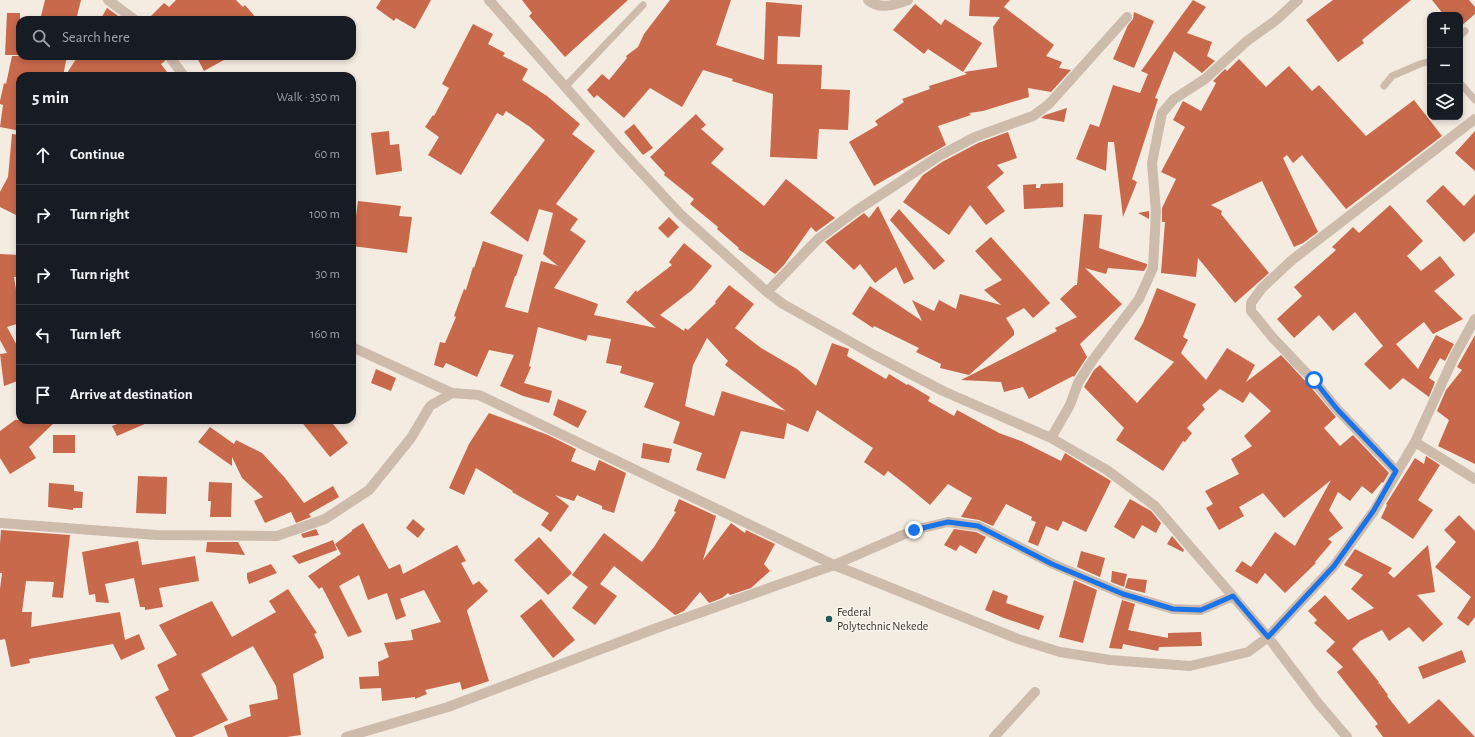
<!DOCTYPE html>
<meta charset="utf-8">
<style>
body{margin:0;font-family:"Alegreya Sans",sans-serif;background:#242831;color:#f1f3f6}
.controls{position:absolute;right:12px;top:12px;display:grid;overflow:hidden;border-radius:8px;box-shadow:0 2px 6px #0003}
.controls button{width:36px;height:36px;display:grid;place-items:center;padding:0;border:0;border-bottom:1px solid #363941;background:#171b24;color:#f1f3f6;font:20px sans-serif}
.stop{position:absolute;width:12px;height:12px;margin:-9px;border:3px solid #1a73e8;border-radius:50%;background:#fff}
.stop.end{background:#1a73e8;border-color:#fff;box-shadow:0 1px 4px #0008}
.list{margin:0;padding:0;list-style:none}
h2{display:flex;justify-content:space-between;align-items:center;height:52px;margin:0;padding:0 16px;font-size:17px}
h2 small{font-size:13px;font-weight:400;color:#9ea1a6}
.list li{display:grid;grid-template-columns:26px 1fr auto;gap:12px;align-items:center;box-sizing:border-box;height:60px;padding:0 16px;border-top:1px solid #363941}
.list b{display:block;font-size:15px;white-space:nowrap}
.list em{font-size:13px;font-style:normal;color:#9ea1a6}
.icon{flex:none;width:22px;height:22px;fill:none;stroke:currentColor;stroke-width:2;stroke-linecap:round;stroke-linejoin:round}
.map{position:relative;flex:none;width:1475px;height:737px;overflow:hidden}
.search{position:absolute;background:#171b24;box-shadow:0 2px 6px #0003;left:16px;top:16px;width:340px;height:44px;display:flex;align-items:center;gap:10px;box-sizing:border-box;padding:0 14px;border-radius:12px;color:#9ea1a6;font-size:15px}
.panel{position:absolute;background:#171b24;box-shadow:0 2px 6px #0003;left:16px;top:72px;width:340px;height:352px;border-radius:12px}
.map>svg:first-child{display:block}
.building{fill:#c8694b;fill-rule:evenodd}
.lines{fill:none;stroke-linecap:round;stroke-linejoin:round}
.lane{stroke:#cdbbac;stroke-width:7}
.street{stroke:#cdbbac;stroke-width:10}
.route{stroke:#1a73e8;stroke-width:5}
.poi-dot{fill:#1f5a5e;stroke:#fbf5ee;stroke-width:1.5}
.labels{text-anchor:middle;stroke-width:3;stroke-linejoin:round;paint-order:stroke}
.poi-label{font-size:12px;fill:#3b302b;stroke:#fbf5ee;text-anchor:start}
</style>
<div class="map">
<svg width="1475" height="737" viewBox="0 0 1475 737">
<rect width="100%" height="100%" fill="#f4ebe1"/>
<path class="building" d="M45 0H81L76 20H40Z
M176 0H236L243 7 245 5 258 20H147L164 3 169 7Z
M381 0H431L415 29 396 18 394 21 376 8Z
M522 0H628L565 57 529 16 532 13Z
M670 0H731L716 45 764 60 766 2 802 5 800 37 778 36 777 64 822 65 821 89 850 90 848 130 819 129 817 159 770 157 773 94 732 81 733 79 703 70 682 107 650 88 624 118 597 95 594 98 587 90 602 74 609 80 627 58 626 56 638 47 644 34Z
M970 0H1010L1004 7 1054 45 1046 56 1062 62 1059 68 1071 70 1051 92 1028 88 1029 97 983 111 969 113 971 115 938 126 946 145 874 186 849 142 878 125 875 121 904 102 902 99 930 89 929 86 967 74 964 72 997 67 993 27 1000 17 969 16Z
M1193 0 1206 7 1187 33 1212 42 1207 56 1215 61 1202 73 1174 51 1155 98 1158 99 1132 179 1137 182 1123 217 1114 142H1108L1106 171 1076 159 1090 124 1099 127 1113 85 1140 93 1148 74 1141 71Z
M1333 0H1411L1362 40 1364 43 1338 62 1306 20Z
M1432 0H1469L1475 7V14L1460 27V15H1444Z
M915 4 941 25 945 19 982 43 963 72 928 49 924 54 893 30Z
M107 8 124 20H100Z
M1134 12 1154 21 1134 68 1113 59 1128 25 1133 19Z
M7 13H20V55H5Z
M473 24 493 34 488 44 505 53 503 56 528 69 522 80 547 96 580 124 572 134 595 151 556 204 578 219 570 230 586 241 554 288 598 304 594 315 656 328 626 302 636 290 637 292 672 265 669 262 684 243 712 266 692 290 660 315 684 331 685 328 688 330 716 303 715 302 729 285 754 304 735 328 761 348 797 369 816 386 832 343 849 349 847 356 886 379 889 374 907 385 908 384 930 397 928 401 954 416 957 410 999 433 1021 441 1061 461 1065 453 1111 481 1086 532 1063 521 1058 531 1046 526 1038 546 1028 542 1036 522 1031 520 1032 517 1006 504 993 526 979 520 961 517 972 498 948 484 930 505 906 485 888 471 884 476 864 462 873 448 817 410 808 432 787 423 784 439 741 431 725 479 696 470 702 453 673 443 680 422 644 407 654 383 620 373 622 366 606 363 611 339 588 335 586 341 538 327 529 366 531 367 524 383 552 391 549 403 523 396 500 386 514 355 489 350 477 377 446 363 443 368 434 365 440 342 445 343 456 317 454 316 464 289 466 290 473 267 474 268 483 241 523 255 516 276H515L505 307 528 313 541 261 558 266 543 254 553 213 539 209 528 242 490 213 545 140 530 127 506 111 503 116 497 113 461 175 428 155 439 137 425 127 433 115 434 116 449 88 442 84ZM707 338 728 361 725 365 786 411 722 391 714 416 685 406 693 365Z
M12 56H67L63 76H20V131L0 127 3 105 0 104V101L4 83 6 84Z
M78 56H163L165 61 161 64 170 76H65Z
M196 56H231L204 71Z
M1239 59 1266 87 1289 66 1312 91 1319 85 1366 136 1414 100 1442 136 1346 209 1302 155 1293 163 1287 155 1283 158 1318 232 1303 243 1294 247 1262 181 1211 205 1222 211 1221 214 1269 273 1235 303 1198 258 1196 277 1161 273 1165 222H1162V208L1176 179 1161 172 1185 127 1173 120 1183 101 1201 111 1216 83 1213 81 1225 69 1227 71Z
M1067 108 1064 122 1041 118 1045 115Z
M696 114 706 125 701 129 724 149 711 163 764 206 786 179 835 218 816 232 811 227 784 265 775 274 738 249 739 248 717 229 718 227 690 204 694 199 664 175 665 173 650 157Z
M634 124 653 148 643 155 624 132Z
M389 131 390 145 399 144 402 171 376 175 371 133Z
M1475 131V171L1455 153Z
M1008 132 1017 158 997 165 1004 173 987 187 1005 211 986 225 970 205 949 235 903 202 923 175 942 162 978 143Z
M12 134 20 135V217L0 207V192L8 177Z
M1063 183V207L1024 209 1023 185 1036 184V188H1040L1041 184Z
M1443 185 1464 206 1475 194V232L1464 242 1426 201Z
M358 201 401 206 399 216 412 217 407 253 352 246Z
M1390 205 1423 241 1407 256 1421 271 1440 256 1455 275 1434 291 1463 319 1433 334 1424 322 1396 344 1418 369 1436 335 1454 344 1445 361 1440 358 1429 378 1435 382 1429 397 1403 378 1390 390 1364 364 1383 346 1355 312 1333 331 1319 315 1294 338 1277 319 1302 296 1294 287 1336 250 1332 247 1353 227 1359 233Z
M878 206 914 279 904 284 896 267 875 283 860 264 854 270 825 242 864 213 869 218Z
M899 209 945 261 934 270 890 220Z
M1149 211V219L1138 213Z
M1084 214 1102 215 1099 248 1147 264V266L1144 271 1108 268 1106 274 1085 268 1122 304 1080 344 1087 357 1074 377 1073 376 1029 399 1023 387 1004 392 1001 382 961 380 1057 331 1055 328 1077 317 1060 299 1075 285H1077Z
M669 217 679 227 668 238 658 228Z
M991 237 1050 303 1033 318 1024 308 1006 318 1014 331V335L969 375 940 368 941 364 916 352 919 348 874 326 873 328 852 314 870 286 922 321 912 300 934 311 939 300 956 309 960 294 1001 305 984 290 1002 280 975 251Z
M0 254 20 255V277H14L18 302H20V323L7 327 20 351V380L4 386 0 354 7 353 0 340Z
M1157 288 1196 304 1183 337 1188 340 1181 353 1206 380 1227 348 1255 365 1246 382 1281 355 1309 385 1336 417 1324 428 1340 446 1353 435 1389 473 1383 483 1382 482 1372 494 1362 486 1350 501 1338 492 1329 510 1343 528 1328 539 1332 542 1315 562 1316 563 1285 593 1265 573 1257 584 1235 571 1242 561 1251 567 1275 532 1295 546 1331 480 1284 518 1263 493 1239 507 1244 516 1219 530 1206 508 1213 504 1205 491 1239 474 1231 459 1252 446 1244 436 1271 411 1250 392 1243 403 1220 389 1202 405 1205 409 1187 428 1192 433 1185 442 1183 441 1163 471 1116 440 1124 428 1084 387 1094 370 1100 365 1137 403 1174 362 1134 339 1143 323Z
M1475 335V464L1438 446 1449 420 1437 411 1446 390 1462 370 1457 367Z
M376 369 396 378 391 391 371 383Z
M558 399 587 411 578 428 553 415Z
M489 413 548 435 576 449 571 461 595 471 599 460 626 473 614 513 602 509V506L577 495 574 501 555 495 569 506 551 532 541 525 549 513 512 492 513 491 476 468 464 495 449 488 469 444Z
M15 420H57L29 447 36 458 10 474 0 458V431Z
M127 420H154L117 436 112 426Z
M300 420H330L348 443 330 457Z
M210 427 234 444 236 440 262 453 285 478 304 503 333 486 339 497 309 514 311 517 296 523 291 512 265 523 254 501 263 497 242 478 232 457V466L198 442Z
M53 435H75V453H53Z
M643 443 672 449 669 463 641 458Z
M1426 456 1440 465 1418 500 1433 510 1413 539 1388 522 1381 518 1387 505 1386 504 1415 458 1424 464Z
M138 476 167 477 166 514 136 513Z
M209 482 232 483 231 517H210L211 501H208Z
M49 483 74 485V491L83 492 82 508H73V510L48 507Z
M679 499 716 516 703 560 731 523 745 533 746 530 775 544 764 564 770 571 751 588 730 595 728 593 722 598 709 603 700 592 684 611 675 615 614 566 600 584 617 596 595 625 572 608 588 587 572 575 604 533 642 562 654 547 676 512 674 511Z
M1130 499 1151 511 1161 523 1156 533 1142 525 1134 539 1114 527Z
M1459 515 1475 531V617L1468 626 1457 618 1471 597 1435 567 1456 542 1444 530Z
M413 519 425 529 418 538 406 528Z
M363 523 389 569 400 564 403 574 457 545 466 561 461 563 473 585 479 581 488 591 468 609 467 611 489 681 462 690 460 682 425 690 427 694 415 699V697L382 701 381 688 360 689 359 677 379 676 378 662 389 657 384 643 413 640 411 630 441 622 424 590 400 599 406 616 396 620 387 593 368 600 359 575 339 586 362 632 348 637 322 587 319 589 308 576 341 554 335 544 352 531V530Z
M316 529 319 535 303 538 301 534Z
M954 529 976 532 986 537 976 554 960 545 956 551 944 545Z
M1 530 70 535 63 598 52 597 54 582 26 581 22 612H32L31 627 120 612 125 640 139 634 145 649 121 660 113 644 29 659 30 663 11 667 5 639 0 640V589L2 573H0V544Z
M1172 536 1184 550 1183 552 1167 544Z
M539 537 572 573 548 595 514 560Z
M333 540 337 550 299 564 292 556Z
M138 541 142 565 195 556 199 581 159 588 163 607 145 610V607H140L134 578 105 584 109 603 96 602 95 594 89 595 82 552Z
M207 542H238L245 555 206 552Z
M1428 545 1435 592 1417 595 1443 624 1423 642 1409 627 1389 641 1382 630 1360 641 1352 649 1379 682 1377 684 1379 683 1388 695 1387 696 1409 724 1439 699 1475 737H1383L1375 726 1378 724 1337 672 1343 667 1326 651 1335 642 1314 623 1317 620 1308 611 1325 595 1348 620 1374 608 1351 589 1363 575 1344 565 1355 549 1392 568 1388 573 1394 578Z
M1081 551 1105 558 1100 577 1077 567Z
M271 564 277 573 249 584 247 578V573Z
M1112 571 1127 574 1124 587 1111 582Z
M1128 578 1147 580 1145 593 1125 588Z
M1074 580 1097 590 1083 643 1059 637Z
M288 589 317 633 314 634 322 650 324 658 293 674 301 735 287 737H228L224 726 251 716 249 705 278 699 276 686 253 646 201 674 228 720 192 737H176L155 697 169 690 157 665 177 655 159 625 212 601 232 637 276 612 269 601Z
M993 590 1008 596 1006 603 1044 616 1039 630 1004 618 985 610Z
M541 599 575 640 553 658 520 616Z
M1122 600 1135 604 1128 630 1168 638V633L1201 632 1202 646 1159 647 1158 651 1123 644 1122 649 1109 648Z
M1462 650 1466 662 1423 679 1418 667Z"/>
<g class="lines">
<path class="lane" d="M1460 36 1465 31
M1460 83 1475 100
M1384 86 1392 76 1420 64 1430 61
M565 87 643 5"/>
<path class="street" d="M108 0 135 20
M489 0 619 148 680 214 767 292 783 304 874 355 943 391 1051 438 1107 470 1155 506 1268 637 1318 703 1347 737
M868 0C879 10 895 5 908 0
M169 56 184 76
M767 292 818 239 857 210 894 186 939 156 975 137 1033 116 1049 104 1127 17
M352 347 452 393
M1051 438 1070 405 1078 383 1092 361 1139 299 1153 268 1156 212 1152 163 1162 113 1174 99 1205 79 1247 41 1275 21 1298 0
M1415 442 1475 479
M1396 471 1337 409 1314 381 1273 338 1251 311V303L1262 288 1292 260 1475 119
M0 523 157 535 277 536 325 519 369 490 411 438 430 406 452 393 479 395 834 565 1018 639 1060 652 1110 660 1190 666 1248 652 1268 637 1334 566 1374 511 1415 442 1454 357 1475 319
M346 737 448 707 654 629 834 565 914 530 948 522 978 526 1053 564 1123 594 1173 609 1201 610 1233 596
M994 737 1035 692"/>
</g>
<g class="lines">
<path class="route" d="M914 530 948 522 978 526 1052 564 1123 594 1173 609 1201 610 1233 596 1268 637 1334 566 1374 510 1396 471 1337 409 1314 380"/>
</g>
<circle class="poi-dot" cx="829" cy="619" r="4"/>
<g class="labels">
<g class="poi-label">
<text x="837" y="616">Federal<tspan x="837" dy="14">Polytechnic Nekede</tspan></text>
</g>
</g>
</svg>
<div class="controls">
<button>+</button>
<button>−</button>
<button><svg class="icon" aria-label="layers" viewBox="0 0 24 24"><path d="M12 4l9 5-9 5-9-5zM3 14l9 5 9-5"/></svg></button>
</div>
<div class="stop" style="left:1314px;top:380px"></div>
<div class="stop end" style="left:914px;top:530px"></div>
<div class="search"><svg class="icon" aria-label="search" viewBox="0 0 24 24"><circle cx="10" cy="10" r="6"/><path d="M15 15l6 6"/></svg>Search here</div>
<section class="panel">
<h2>5 min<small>Walk · 350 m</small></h2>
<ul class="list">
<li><svg class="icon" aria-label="ahead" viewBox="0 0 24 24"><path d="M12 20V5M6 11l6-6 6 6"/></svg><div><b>Continue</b></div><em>60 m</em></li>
<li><svg class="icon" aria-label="right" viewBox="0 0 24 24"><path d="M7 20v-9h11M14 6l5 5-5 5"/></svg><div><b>Turn right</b></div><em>100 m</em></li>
<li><svg class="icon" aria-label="right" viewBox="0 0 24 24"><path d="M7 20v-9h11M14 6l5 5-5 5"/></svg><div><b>Turn right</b></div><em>30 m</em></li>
<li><svg class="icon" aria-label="left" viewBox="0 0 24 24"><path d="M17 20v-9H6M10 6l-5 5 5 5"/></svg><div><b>Turn left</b></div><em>160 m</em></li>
<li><svg class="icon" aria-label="arrive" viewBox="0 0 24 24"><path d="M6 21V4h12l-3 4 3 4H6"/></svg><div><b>Arrive at destination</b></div></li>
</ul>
</section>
</div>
